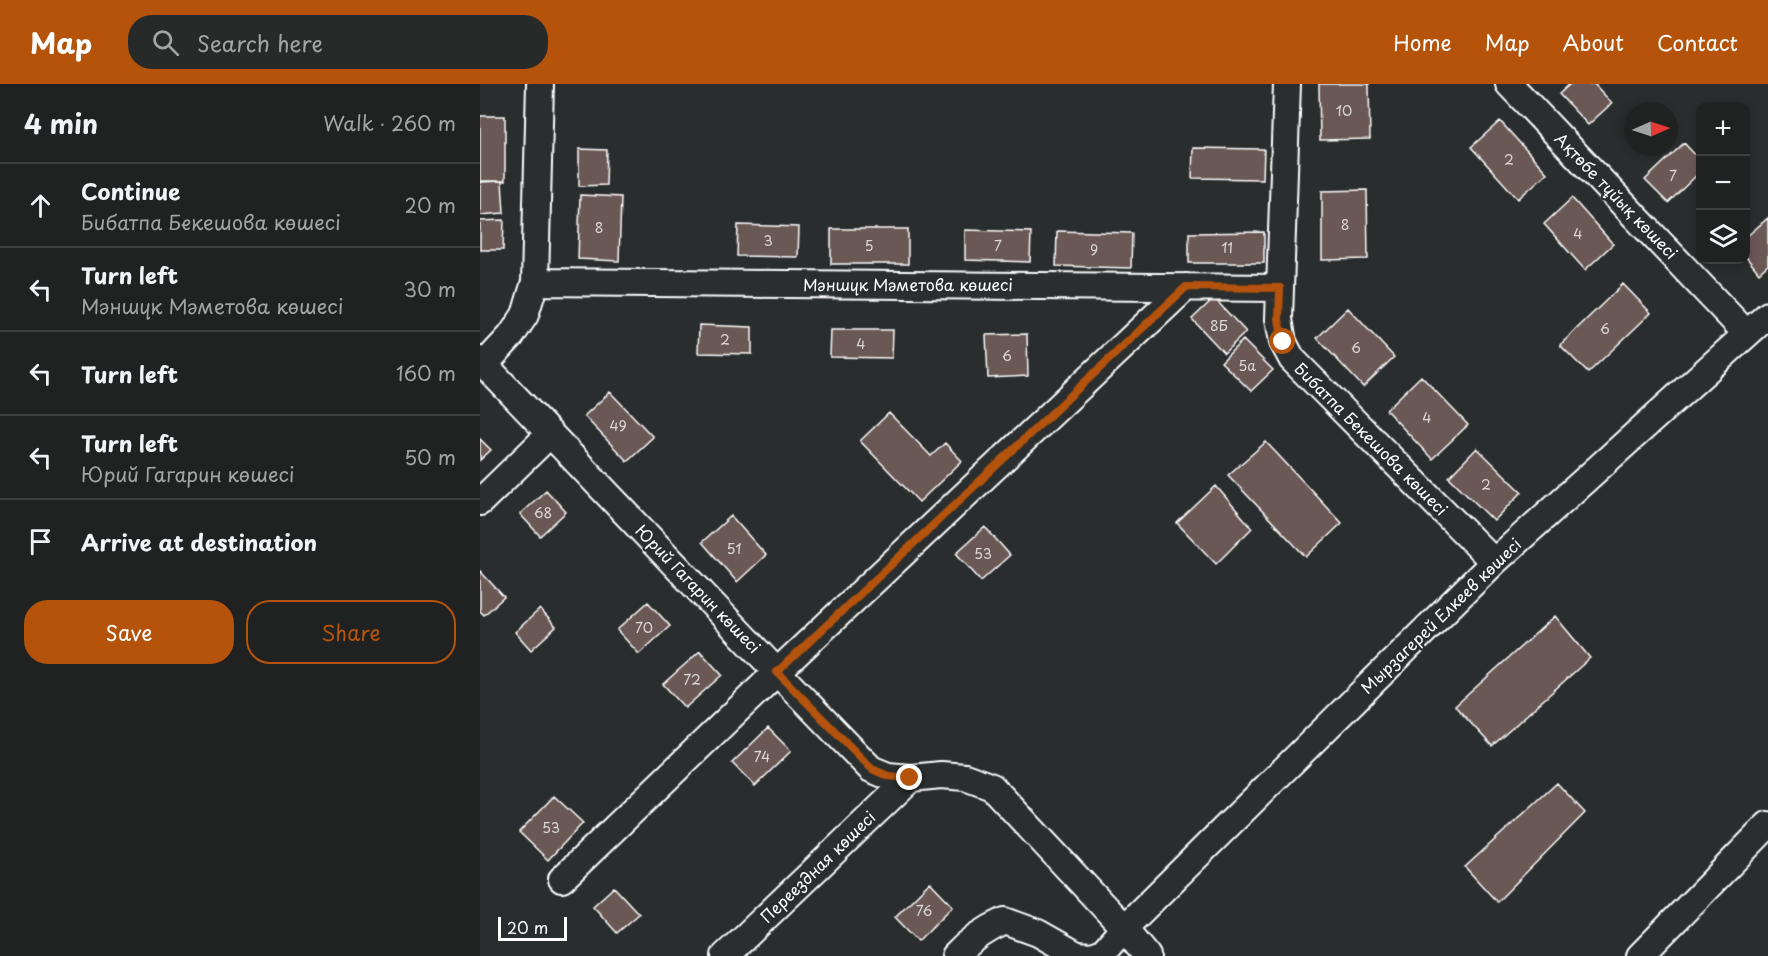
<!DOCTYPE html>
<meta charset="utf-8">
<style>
body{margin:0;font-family:"Playpen Sans",sans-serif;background:#282a2a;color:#f1f3f6}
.controls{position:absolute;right:18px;top:18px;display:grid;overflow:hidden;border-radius:12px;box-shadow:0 3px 9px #0003}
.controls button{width:54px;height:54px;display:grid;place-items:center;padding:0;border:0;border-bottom:2px solid #3d3f40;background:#202222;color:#f1f3f6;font:30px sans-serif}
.compass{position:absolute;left:1144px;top:18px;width:54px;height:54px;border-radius:50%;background:#202222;box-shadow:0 3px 9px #0003;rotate:87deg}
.scale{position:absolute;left:18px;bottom:15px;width:69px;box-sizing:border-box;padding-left:6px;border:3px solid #fff;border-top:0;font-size:16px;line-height:21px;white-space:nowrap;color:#fff;-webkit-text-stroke:4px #2a2d2e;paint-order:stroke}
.stop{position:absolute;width:18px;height:18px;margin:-14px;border:4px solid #b45309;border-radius:50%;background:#fff}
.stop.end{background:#b45309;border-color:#fff;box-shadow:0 2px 6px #0008}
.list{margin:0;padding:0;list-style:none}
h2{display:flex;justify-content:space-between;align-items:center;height:78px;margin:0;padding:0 24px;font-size:26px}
h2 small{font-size:20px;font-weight:400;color:#a2a4a5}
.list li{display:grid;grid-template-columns:39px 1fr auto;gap:18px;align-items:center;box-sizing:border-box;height:84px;padding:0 24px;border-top:2px solid #3d3f40}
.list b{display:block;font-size:22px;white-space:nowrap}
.list p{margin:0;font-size:20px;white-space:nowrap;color:#a2a4a5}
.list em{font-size:20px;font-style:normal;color:#a2a4a5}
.actions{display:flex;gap:12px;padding:18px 24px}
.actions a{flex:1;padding:14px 0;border:2px solid #b45309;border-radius:24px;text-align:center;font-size:21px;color:#b45309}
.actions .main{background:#b45309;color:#fff}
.icon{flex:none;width:33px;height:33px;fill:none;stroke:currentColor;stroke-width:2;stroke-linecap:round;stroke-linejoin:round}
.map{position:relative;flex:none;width:1288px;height:872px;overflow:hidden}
header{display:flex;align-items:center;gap:36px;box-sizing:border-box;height:84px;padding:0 30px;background:#b45309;color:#fff}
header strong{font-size:28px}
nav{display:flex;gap:33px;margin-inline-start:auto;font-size:21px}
.search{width:420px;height:54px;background:#282a2a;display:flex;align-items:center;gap:15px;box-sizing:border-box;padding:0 21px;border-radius:24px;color:#a2a4a5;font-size:22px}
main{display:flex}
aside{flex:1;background:#202222}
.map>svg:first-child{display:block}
.building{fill:#6b5955;stroke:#fff;stroke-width:1.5}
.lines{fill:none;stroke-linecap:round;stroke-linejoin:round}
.minor-casing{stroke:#fff;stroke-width:30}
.minor{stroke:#2a2d2e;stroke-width:26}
.route{stroke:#b45309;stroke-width:8}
.labels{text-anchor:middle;stroke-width:4.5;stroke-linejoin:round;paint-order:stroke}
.number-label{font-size:14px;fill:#dad6d4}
.street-label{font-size:16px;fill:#fff;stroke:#2a2d2e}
</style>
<header>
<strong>Map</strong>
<div class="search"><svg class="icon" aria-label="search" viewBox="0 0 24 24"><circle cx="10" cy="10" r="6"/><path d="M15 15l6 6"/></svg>Search here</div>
<nav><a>Home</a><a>Map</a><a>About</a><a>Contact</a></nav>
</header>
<main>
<aside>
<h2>4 min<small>Walk · 260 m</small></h2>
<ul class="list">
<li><svg class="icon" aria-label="ahead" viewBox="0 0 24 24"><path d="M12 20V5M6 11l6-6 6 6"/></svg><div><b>Continue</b><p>Бибатпа Бекешова көшесі</p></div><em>20 m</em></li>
<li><svg class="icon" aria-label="left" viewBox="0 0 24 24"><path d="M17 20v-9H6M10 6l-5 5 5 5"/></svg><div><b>Turn left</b><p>Мәншүк Мәметова көшесі</p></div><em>30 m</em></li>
<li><svg class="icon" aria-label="left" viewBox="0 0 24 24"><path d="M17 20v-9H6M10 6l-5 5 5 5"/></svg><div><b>Turn left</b></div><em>160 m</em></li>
<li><svg class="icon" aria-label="left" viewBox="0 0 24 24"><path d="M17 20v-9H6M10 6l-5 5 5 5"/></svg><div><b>Turn left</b><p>Юрий Гагарин көшесі</p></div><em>50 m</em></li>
<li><svg class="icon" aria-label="arrive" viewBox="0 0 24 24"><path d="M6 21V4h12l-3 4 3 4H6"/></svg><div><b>Arrive at destination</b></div></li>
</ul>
<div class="actions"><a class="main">Save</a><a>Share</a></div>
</aside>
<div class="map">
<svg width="1288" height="872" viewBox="0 0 1288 872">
<rect width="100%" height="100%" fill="#2a2d2e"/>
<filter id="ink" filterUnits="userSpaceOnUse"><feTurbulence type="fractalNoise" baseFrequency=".0167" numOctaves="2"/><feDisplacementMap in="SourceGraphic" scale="12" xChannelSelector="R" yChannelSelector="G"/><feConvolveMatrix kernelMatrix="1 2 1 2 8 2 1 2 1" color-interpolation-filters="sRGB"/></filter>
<g filter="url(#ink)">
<path class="building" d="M839 0H889L890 55 840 56Z
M1090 0H1114L1132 19 1108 41 1079 10Z
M0 32H25V97H0Z
M1020 37 1067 89 1038 115 991 63Z
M1204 59 1220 76V88L1188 119 1165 96Z
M713 64 784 65 783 95 712 94Z
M99 65 127 66 126 101 99 102Z
M22 97 24 129 0 131V98Z
M887 106 888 175 842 176V107Z
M100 111 141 113 139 177 98 175Z
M1092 114 1133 160 1105 186 1064 140Z
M1288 134V181L1279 189 1266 173V153Z
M24 136 23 166H0V137Z
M258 141 319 143 318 173 257 172Z
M351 145H428V180H351Z
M485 146 551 148 550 178 485 176Z
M577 147 652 149 651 184 576 182Z
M784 148V179H709V149Z
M1143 200 1171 229 1108 289 1080 261Z
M734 214 766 248 744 269 712 235Z
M868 224 914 273 883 303 837 254Z
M219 241 272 243V270L218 269Z
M351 246H413L412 274 350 273Z
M547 250 548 292 508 294 506 251Z
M763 256 793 286 771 307 741 278Z
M941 292 988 341 952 375 906 326Z
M130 308 173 353 147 377 104 332Z
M409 329 451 372 465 359 482 377 439 418 380 357Z
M0 355 11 366 0 376Z
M786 358 862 439 826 473 748 391Z
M997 364 1042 408 1014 437 969 393Z
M736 402 772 444 736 480 697 439Z
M66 406 86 428 60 452 40 430Z
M251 432 286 471 257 498 222 458Z
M505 443 530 471 501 497 476 469Z
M0 487 24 513 4 531 0 527Z
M168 518 190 542 159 570 137 546Z
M60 525 76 543 51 566 35 548Z
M1075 532 1110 574 1012 662 975 622Z
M220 567 242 591 205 624 183 600Z
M288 644 311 667 275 702 252 679Z
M1077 699 1105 729 1017 818 985 783Z
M74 712 103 739 68 776 39 748Z
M450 798 473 822 438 857 415 833Z
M134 803 159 830 137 849 113 822Z"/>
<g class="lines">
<defs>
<path id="minor" d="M807 0 799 235 803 258 812 275 1014 478
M1029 0 1267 250
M55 198 800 204
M0 276 297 588 391 685 408 692 431 694 461 691 485 693 512 703 644 844 667 872
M4 281 31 252 45 231 55 198 60 0
M0 418 70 350
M82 795 297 588 706 203
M245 872 431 694
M475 872C489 857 507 845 525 837L558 849 597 871 612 872 623 868 644 844 1014 478 1288 231
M1160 872 1288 741"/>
</defs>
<use href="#minor" class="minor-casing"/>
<use href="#minor" class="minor"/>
</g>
</g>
<g class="lines" filter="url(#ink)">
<path class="route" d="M430 694 408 692 392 685 297 588 706 203 800 204 799 235 803 258"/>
</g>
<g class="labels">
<g class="number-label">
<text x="864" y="32">10</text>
<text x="1029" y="81">2</text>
<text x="1193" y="97">7</text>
<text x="865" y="146">8</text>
<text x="119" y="149">8</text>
<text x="1098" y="155">4</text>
<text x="288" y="162">3</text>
<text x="389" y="167">5</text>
<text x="518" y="167">7</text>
<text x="747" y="169">11</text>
<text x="614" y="171">9</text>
<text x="739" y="247">8Б</text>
<text x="1125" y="250">6</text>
<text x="245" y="261">2</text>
<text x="381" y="265">4</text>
<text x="876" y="269">6</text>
<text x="527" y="277">6</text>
<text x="767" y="287">5а</text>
<text x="947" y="339">4</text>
<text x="138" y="347">49</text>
<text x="1006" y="406">2</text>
<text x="63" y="434">68</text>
<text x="254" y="470">51</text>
<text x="503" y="475">53</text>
<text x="164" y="549">70</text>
<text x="212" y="601">72</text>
<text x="282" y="678">74</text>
<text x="71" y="749">53</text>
<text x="444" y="832">76</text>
</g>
<g class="street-label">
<text transform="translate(1136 112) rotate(46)" y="6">Ақтөбе тұйық көшесі</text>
<text x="428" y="207">Мәншүк Мәметова көшесі</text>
<text transform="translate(891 355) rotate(45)" y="6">Бибатпа Бекешова көшесі</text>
<text transform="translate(218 505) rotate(46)" y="6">Юрий Гагарин көшесі</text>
<text transform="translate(961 532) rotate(-44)" y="6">Мырзагерей Елкеев көшесі</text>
<text transform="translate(338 783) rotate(-44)" y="6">Переездная көшесі</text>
</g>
</g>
</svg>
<div class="controls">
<button>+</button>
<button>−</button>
<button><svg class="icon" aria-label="layers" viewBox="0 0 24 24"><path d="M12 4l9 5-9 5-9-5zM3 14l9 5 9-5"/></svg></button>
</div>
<svg class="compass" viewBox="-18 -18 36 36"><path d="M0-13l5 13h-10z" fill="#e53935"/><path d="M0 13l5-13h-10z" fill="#a2a4a5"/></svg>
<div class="scale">20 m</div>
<div class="stop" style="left:803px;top:258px"></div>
<div class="stop end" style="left:430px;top:694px"></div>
</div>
</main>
